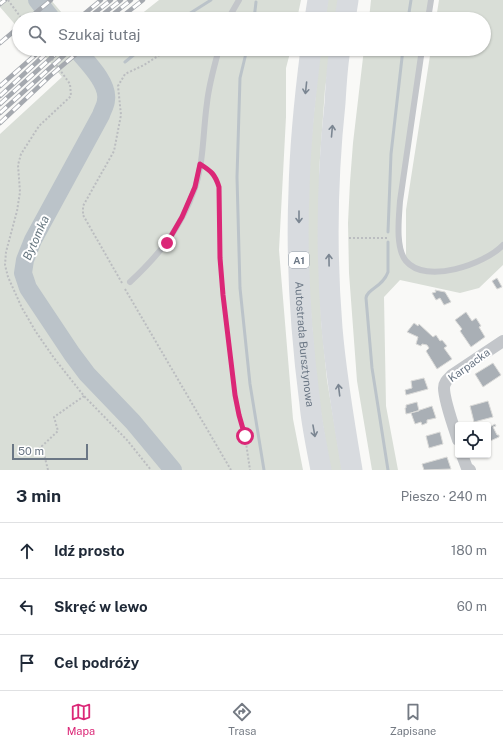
<!DOCTYPE html>
<html lang="pl">
<meta charset="utf-8">
<style>
body{margin:0;font-family:"Public Sans",sans-serif;background:#f2f2f3;color:#1f2937}
.controls{position:absolute;right:12px;bottom:12px;display:grid;overflow:hidden;border-radius:4px;box-shadow:0 1px 3px #0004}
.controls button{width:36px;height:36px;display:grid;place-items:center;padding:0;border:0;border-bottom:1px solid #e0e1e3;background:#fff;color:#1f2937;font:20px sans-serif}
.scale{position:absolute;left:12px;bottom:10px;width:76px;box-sizing:border-box;padding-left:4px;border:2px solid #6b7785;border-top:0;font-size:11px;line-height:14px;white-space:nowrap;color:#6b7785;-webkit-text-stroke:3px #fff;paint-order:stroke}
.stop{position:absolute;width:12px;height:12px;margin:-9px;border:3px solid #db2777;border-radius:50%;background:#fff}
.stop.end{background:#db2777;border-color:#fff;box-shadow:0 1px 4px #0008}
.list{margin:0;padding:0;list-style:none}
h2{display:flex;justify-content:space-between;align-items:center;height:52px;margin:0;padding:0 16px;font-size:17px}
h2 small{font-size:13px;font-weight:400;color:#747a83}
.list li{display:grid;grid-template-columns:26px 1fr auto;gap:12px;align-items:center;box-sizing:border-box;height:56px;padding:0 16px;border-top:1px solid #e0e1e3}
.list b{display:block;font-size:15px;white-space:nowrap}
.list em{font-size:13px;font-style:normal;color:#747a83}
.icon{flex:none;width:22px;height:22px;fill:none;stroke:currentColor;stroke-width:2;stroke-linecap:round;stroke-linejoin:round}
.map{position:relative;flex:none;width:503px;height:470px;overflow:hidden}
.search{position:absolute;background:#fff;box-shadow:0 1px 3px #0004;left:12px;right:12px;top:12px;height:44px;display:flex;align-items:center;gap:10px;box-sizing:border-box;padding:0 14px;border-radius:22px;color:#747a83;font-size:15px}
.sheet{height:220px;background:#fff}
nav{display:flex;justify-content:space-around;align-items:center;box-sizing:border-box;height:56px;border-top:1px solid #e0e1e3;background:#fff;font-size:11px;color:#747a83}
nav a{display:grid;justify-items:center;gap:2px}
nav .on{color:#db2777}
.map>svg:first-child{display:block}
.green{fill:#d9ded7}
.lines{fill:none;stroke-linecap:round;stroke-linejoin:round}
.stream{stroke:#bbc3c9;stroke-width:3}
.river{stroke:#bbc3c9;stroke-width:18}
.building{fill:#a9afb5;stroke:#dbdbd9}
.path{stroke:#bbbdc0;stroke-width:2;stroke-dasharray:2 2;stroke-linecap:butt}
.service{stroke:#c3c6ca;stroke-width:6}
.minor{stroke:#c3c6ca;stroke-width:12}
.motorway{stroke:#d8dbdf;stroke-width:21}
.rail-casing{stroke:#a5a9af;stroke-width:4.5}
.rail{stroke:#fff;stroke-width:3;stroke-dasharray:9;stroke-linecap:butt}
.oneway{stroke:#7b8692}
.route{stroke:#db2777;stroke-width:5}
.labels{text-anchor:middle;stroke-width:4;stroke-linejoin:round;paint-order:stroke}
.shield{fill:#fff;stroke:#97a0aa;stroke-width:1}
.shield-label{font-size:10px;font-weight:bold;fill:#6b7785}
.street-label{font-size:11px;fill:#6b7785;stroke:#fff}
.water-label{font-size:12px;font-style:italic;fill:#677780;stroke:#fff}
</style>
<div class="map">
<svg width="503" height="470" viewBox="0 0 503 470">
<rect width="100%" height="100%" fill="#f9f9f7"/>
<path class="green" d="M0 0H51L67 19H19V29L0 7Z
M159 0H301L297 19H135Z
M328 0H339L335 19H325Z
M371 0H429L426 19H369Z
M439 0H503V265L479 288 460 293 400 280 384 297 386 406 398 470H372L357 381 349 273 348 223 350 182 353 143 364 49H422L400 201V244L406 262V210L431 49H484V19H436Z
M39 49H92L93 50 96 49H291L286 68V117L279 250 293 419 303 470H0V134L62 77Z
M320 49H331L325 89 319 172 321 320 327 380 342 470H330L316 381 308 271V176Z"/>
<g class="lines">
<path class="stream" d="M181 19 211 0
M254 19 256 2
M408 19 411 0
M247 49 240 78 237 177 240 288 250 384 264 470
M125 62 141 49
M388 232 391 154 403 49
M388 242V272C383 287 367 289 366 298L372 368 388 470"/>
<path class="river" d="M37 0 52 19
M76 49C86 61 109 83 106 100 106 105 102 111 101 115L33 240 25 260 23 273 28 288 72 354 87 374 133 422 173 470"/>
</g>
<path class="building" d="M497 278 502 287 497 289 492 281Z
M435 290 445 292 451 302 444 305 440 298 436 300 432 293 436 292Z
M466 312 472 321 476 318 481 326 479 327 485 337 471 347 460 331 462 329 455 320Z
M414 323 418 326 419 324 433 337 436 335 440 341 442 340 447 346 444 348 452 359 437 369 426 351 429 348 427 345 422 344 421 346 416 344 418 337 407 332Z
M493 363 501 375 483 387 475 374Z
M424 378 428 389 406 395 405 390 412 388 411 381Z
M488 401 493 417 474 422 470 406Z
M417 402 419 411 406 414 405 408H406V405Z
M432 406 436 418 427 420V423L422 425 421 422 415 424 411 413Z
M495 424 496 426 493 427 497 435H499V437L488 442V428Z
M440 432 443 444 429 448 426 436Z
M447 457 451 469 424 470 422 464Z"/>
<g class="lines">
<path class="path" d="M8 0 22 19
M45 49 70 84 71 96 39 126 21 154 18 165 20 192 17 211 6 252 5 265 8 277 22 308 36 332 54 358 84 396 127 440 151 470
M207 168C215 173 217 179 219 187L220 258 223 295 235 395 239 415 245 436 250 470
M349 238H389
M122 283 83 215V206L114 151 121 115 118 86 125 74 144 65 169 49
M125 289 231 470
M48 470 42 446 58 431 54 417 84 396"/>
<path class="service" d="M228 19 239 0
M428 19 431 0
M422 49 400 201C399 217 395 248 406 261 426 285 485 264 503 245
M130 282C160 254 181 228 195 188 204 161 203 130 207 103 209 84 214 67 219 49"/>
<path class="minor" d="M458 440C454 428 444 400 444 388 444 382 448 379 452 375L503 341
M462 455 467 468 470 470"/>
<g class="motorway">
<path d="M315 19 318 0"/>
<path d="M345 19 348 0"/>
<path id="s1" d="M311 49C305 96 300 144 299 191 296 262 301 334 310 404 312 426 317 448 321 470"/>
<path d="M340 49C337 67 336 85 335 103 327 178 326 254 332 328 336 376 344 423 352 470"/>
</g>
<defs>
<path id="rail" d="M0 4 5 0
M28 19 51 0
M78 19 101 0
M87 19 111 0
M97 19 121 0
M107 19 131 0
M119 19 143 0
M0 43 19 27
M0 86 42 49
M0 96 51 49
M0 104 61 49
M0 113 71 49
M0 123 50 76 82 49"/>
</defs>
<use href="#rail" class="rail-casing"/>
<use href="#rail" class="rail"/>
</g>
<defs><path id="oneway-shaft" d="M-6 0H5M1.5-3L5.5 0L1.5 3" fill="none" stroke-width="1.6" stroke-linecap="round" stroke-linejoin="round"/></defs>
<g class="oneway">
<use href="#oneway-shaft" transform="translate(306 88) rotate(96)"/>
<use href="#oneway-shaft" transform="translate(332 131) rotate(-85)"/>
<use href="#oneway-shaft" transform="translate(299 217) rotate(90)"/>
<use href="#oneway-shaft" transform="translate(329 260) rotate(-91)"/>
<use href="#oneway-shaft" transform="translate(339 390) rotate(-97)"/>
<use href="#oneway-shaft" transform="translate(314 431) rotate(80)"/>
</g>
<g class="lines">
<path class="route" d="M167 243 182 217 195 187 200 164C211 171 215 174 219 187L220 258 223 295 235 395 239 415 245 436"/>
</g>
<g class="labels">
<rect class="shield" x="289" y="252" width="20" height="16" rx="3"/>
<g class="shield-label">
<text x="299" y="264">A1</text>
</g>
<g class="street-label">
<text dy="4" stroke="none"><textPath href="#s1" startOffset="296">Autostrada Bursztynowa</textPath></text>
<text transform="translate(469 365) rotate(-36)" y="4">Karpacka</text>
</g>
<g class="water-label">
<text transform="translate(36 238) rotate(-66)" y="4">Bytomka</text>
</g>
</g>
</svg>
<div class="controls">
<button><svg class="icon" aria-label="locate" viewBox="0 0 24 24"><circle cx="12" cy="12" r="6"/><path d="M12 2v4M12 18v4M2 12h4M18 12h4"/></svg></button>
</div>
<div class="scale">50 m</div>
<div class="stop" style="left:245px;top:436px"></div>
<div class="stop end" style="left:167px;top:243px"></div>
<div class="search"><svg class="icon" aria-label="search" viewBox="0 0 24 24"><circle cx="10" cy="10" r="6"/><path d="M15 15l6 6"/></svg>Szukaj tutaj</div>
</div>
<section class="sheet">
<h2>3 min<small>Pieszo · 240 m</small></h2>
<ul class="list">
<li><svg class="icon" aria-label="ahead" viewBox="0 0 24 24"><path d="M12 20V5M6 11l6-6 6 6"/></svg><div><b>Idź prosto</b></div><em>180 m</em></li>
<li><svg class="icon" aria-label="left" viewBox="0 0 24 24"><path d="M17 20v-9H6M10 6l-5 5 5 5"/></svg><div><b>Skręć w lewo</b></div><em>60 m</em></li>
<li><svg class="icon" aria-label="arrive" viewBox="0 0 24 24"><path d="M6 21V4h12l-3 4 3 4H6"/></svg><div><b>Cel podróży</b></div></li>
</ul>
</section>
<nav>
<a class="on"><svg class="icon" aria-label="map" viewBox="0 0 24 24"><path d="M3 6l6-2 6 2 6-2v14l-6 2-6-2-6 2zM9 4v14M15 6v14"/></svg>Mapa</a>
<a><svg class="icon" aria-label="directions" viewBox="0 0 24 24"><path d="M12 3l9 9-9 9-9-9zM9 14v-3h6M13 9l2 2-2 2"/></svg>Trasa</a>
<a><svg class="icon" aria-label="saved" viewBox="0 0 24 24"><path d="M7 4h10v16l-5-4-5 4z"/></svg>Zapisane</a>
</nav>
